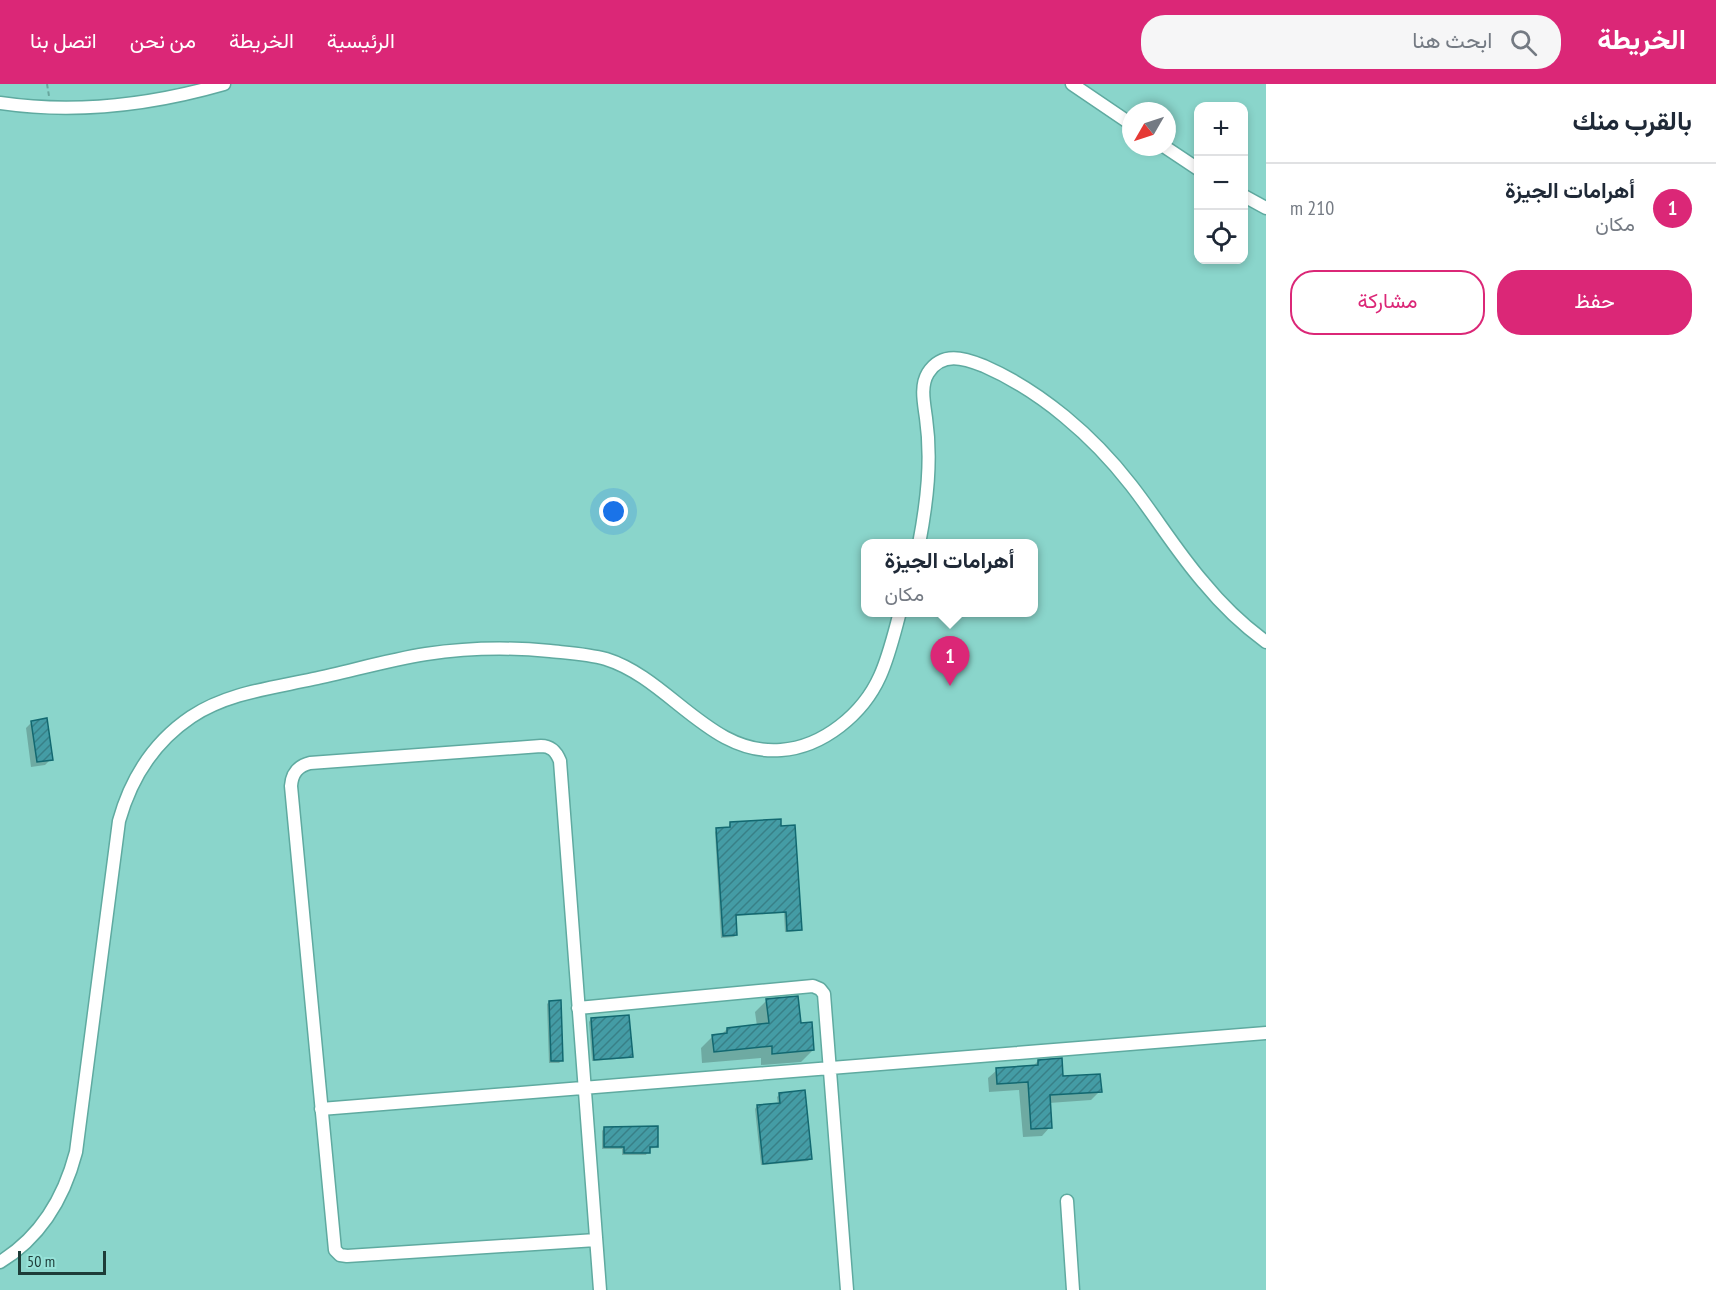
<!DOCTYPE html>
<html lang="ar">
<meta charset="utf-8">
<style>
body{margin:0;font-family:"PT Sans Narrow",Vazirmatn,sans-serif;background:#f6f6f7;color:#1f2937;direction:rtl}
.controls{position:absolute;right:18px;top:18px;display:grid;overflow:hidden;border-radius:12px;box-shadow:0 3px 9px #0003}
.controls button{width:54px;height:54px;display:grid;place-items:center;padding:0;border:0;border-bottom:2px solid #e0e1e3;background:#fff;color:#1f2937;font:30px sans-serif}
.compass{position:absolute;left:1122px;top:18px;width:54px;height:54px;border-radius:50%;background:#fff;box-shadow:0 3px 9px #0003;rotate:231deg}
.scale{position:absolute;left:18px;bottom:15px;width:88px;box-sizing:border-box;padding-left:6px;border:3px solid #1d3c38;border-top:0;font-size:16px;line-height:21px;white-space:nowrap;color:#1d3c38;-webkit-text-stroke:4px #97e2d8;paint-order:stroke}
.you{position:absolute;left:614px;top:428px;width:21px;height:21px;margin:-15px;border:4px solid #fff;border-radius:50%;background:#1a73e8;box-shadow:0 0 0 9px #1a73e833}
.badge{display:grid;place-items:center;width:39px;height:39px;border-radius:50%;background:#db2777;color:#fff;font-size:20px;font-weight:700}
.pin{position:absolute;translate:-50% -50px;filter:drop-shadow(0 2px 3px #0008)}
.pin::after{content:'';position:absolute;top:32px;width:21px;height:18px;background:inherit;clip-path:polygon(0 0,100% 0,50% 100%)}
.popup{position:absolute;left:861px;top:455px;width:177px;height:78px;box-sizing:border-box;display:grid;place-content:center;border-radius:12px;background:#fff;filter:drop-shadow(0 2px 4px #0005);font-size:20px;white-space:nowrap;color:#747a83}
.popup b{font-size:22px;color:#1f2937}
.popup::after{content:'';position:absolute;left:50%;top:100%;margin-left:-12px;border:12px solid transparent;border-top-color:#fff}
.list{margin:0;padding:0;list-style:none}
h2{display:flex;justify-content:space-between;align-items:center;height:78px;margin:0;padding:0 24px;font-size:26px}
h2 small{font-size:20px;font-weight:400;color:#747a83}
.list li{display:grid;grid-template-columns:39px 1fr auto;gap:18px;align-items:center;box-sizing:border-box;height:90px;padding:0 24px;border-top:2px solid #e0e1e3}
.list b{display:block;font-size:22px;white-space:nowrap}
.list p{margin:0;font-size:20px;white-space:nowrap;color:#747a83}
.list em{font-size:20px;font-style:normal;color:#747a83}
.actions{display:flex;gap:12px;padding:18px 24px}
.actions a{flex:1;padding:14px 0;border:2px solid #db2777;border-radius:24px;text-align:center;font-size:21px;color:#db2777}
.actions .main{background:#db2777;color:#fff}
.icon{flex:none;width:33px;height:33px;fill:none;stroke:currentColor;stroke-width:2;stroke-linecap:round;stroke-linejoin:round}
.map{position:relative;flex:none;width:1266px;height:1206px;overflow:hidden;direction:ltr}
header{display:flex;align-items:center;gap:36px;box-sizing:border-box;height:84px;padding:0 30px;background:#db2777;color:#fff}
header strong{font-size:28px}
nav{display:flex;gap:33px;margin-inline-start:auto;font-size:21px}
.search{width:420px;height:54px;background:#f6f6f7;display:flex;align-items:center;gap:15px;box-sizing:border-box;padding:0 21px;border-radius:24px;color:#747a83;font-size:22px}
main{display:flex}
aside{flex:1;background:#fff}
.map>svg:first-child{display:block}
.shadow{fill:#0003}
.building{fill:url(#building-hatch);stroke:#126870;stroke-width:1.5}
.lines{fill:none;stroke-linecap:round;stroke-linejoin:round}
.minor-casing{stroke:#5faaa0;stroke-width:15}
.path{stroke:#68a69d;stroke-width:2;stroke-dasharray:4.5 3;stroke-linecap:butt}
.minor{stroke:#fff;stroke-width:12}
</style>
<header>
<strong>الخريطة</strong>
<div class="search"><svg class="icon" aria-label="search" viewBox="0 0 24 24"><circle cx="10" cy="10" r="6"/><path d="M15 15l6 6"/></svg>ابحث هنا</div>
<nav><a>الرئيسية</a><a>الخريطة</a><a>من نحن</a><a>اتصل بنا</a></nav>
</header>
<main>
<aside>
<h2>بالقرب منك<small></small></h2>
<ul class="list">
<li><span class="badge">1</span><div><b>أهرامات الجيزة</b><p>مكان</p></div><em>210 m</em></li>
</ul>
<div class="actions"><a class="main">حفظ</a><a>مشاركة</a></div>
</aside>
<div class="map">
<svg width="1266" height="1206" viewBox="0 0 1266 1206">
<defs>
<pattern id="building-hatch" width="6" height="6" patternUnits="userSpaceOnUse" patternTransform="scale(1.5)"><rect width="6" height="6" fill="#449ca5"/><path d="M-1 1l2-2M0 6l6-6M5 7l2-2" fill="none" stroke="#388087"/></pattern>
</defs>
<rect width="100%" height="100%" fill="#8ad5cb"/>
<path class="shadow" d="M32 638 51 675 45 681 31 683 26 644Z
M730 739 800 845 798 847 785 848 784 829 735 832 736 851 734 853 721 854 715 748 717 746 728 745Z
M767 916 800 941 813 966 801 978 761 981V974L702 979 701 964 713 952 721 951 727 945 757 942 755 928Z
M549 918 562 976 559 979H549L547 920Z
M591 935 631 972 629 974 592 977 589 938Z
M1038 977 1061 994 1100 1007 1091 1016 1049 1019 1050 1043 1042 1052 1023 1053 1019 1006 989 1008 988 994 997 986 1032 983Z
M779 1011 810 1074 808 1077 761 1081 755 1025 757 1022 778 1020 777 1013Z
M604 1044 657 1062 654 1064 649 1065 646 1071H622V1065H602V1047Z"/>
<path class="building" d="M47 634 53 676 37 678 31 637Z
M781 735V742L795 741 802 846 787 847 786 828 736 831 737 851 723 852 716 744 730 743V738Z
M798 912 801 939 812 938 814 966 772 970V962L714 968 712 951 727 949V944L769 939 766 915Z
M561 916 563 977H551L549 917Z
M629 931 633 973 594 976 591 934Z
M1062 974 1063 992 1100 990 1102 1008 1050 1011 1052 1044 1031 1045 1028 998 997 1000 996 984 1038 981V976Z
M805 1006 812 1075 763 1080 757 1021 780 1019 779 1009Z
M658 1042V1063H650V1069H624V1063H604V1043Z"/>
<g class="lines">
<defs>
<path id="minor" d="M1072 0 1131 40
M0 19C75 30 151 21 224 0
M1165 63 1198 85
M1244 112 1266 124
M919 460C927 418 932 376 926 334 924 319 920 302 928 289 942 267 964 274 984 282 1041 307 1093 352 1131 401 1156 433 1177 468 1204 499 1222 521 1243 541 1266 558
M578 924 813 902 820 905 824 910 847 1206
M321 1025 1266 949
M1067 1117 1073 1206
M596 1156 347 1172 340 1171 335 1166 291 702C292 689 298 682 310 679L541 662C551 662 556 667 560 677L600 1206
M0 1178C41 1153 64 1114 76 1068L119 737C131 694 154 658 191 633 227 609 272 604 313 595 351 587 388 576 426 570 466 564 509 563 550 567 569 569 588 570 606 575 670 595 710 672 781 666 823 663 863 630 880 592 889 572 894 550 900 528"/>
</defs>
<use href="#minor" class="minor-casing"/>
<path class="path" d="M47 0 49 12"/>
<use href="#minor" class="minor"/>
</g>
</svg>
<div class="controls">
<button>+</button>
<button>−</button>
<button><svg class="icon" aria-label="locate" viewBox="0 0 24 24"><circle cx="12" cy="12" r="6"/><path d="M12 2v4M12 18v4M2 12h4M18 12h4"/></svg></button>
</div>
<svg class="compass" viewBox="-18 -18 36 36"><path d="M0-13l5 13h-10z" fill="#e53935"/><path d="M0 13l5-13h-10z" fill="#747a83"/></svg>
<div class="scale">50 m</div>
<div class="you"></div>
<div class="pin badge" style="left:950px;top:602px">1</div>
<div class="popup"><b>أهرامات الجيزة</b>مكان</div>
</div>
</main>
